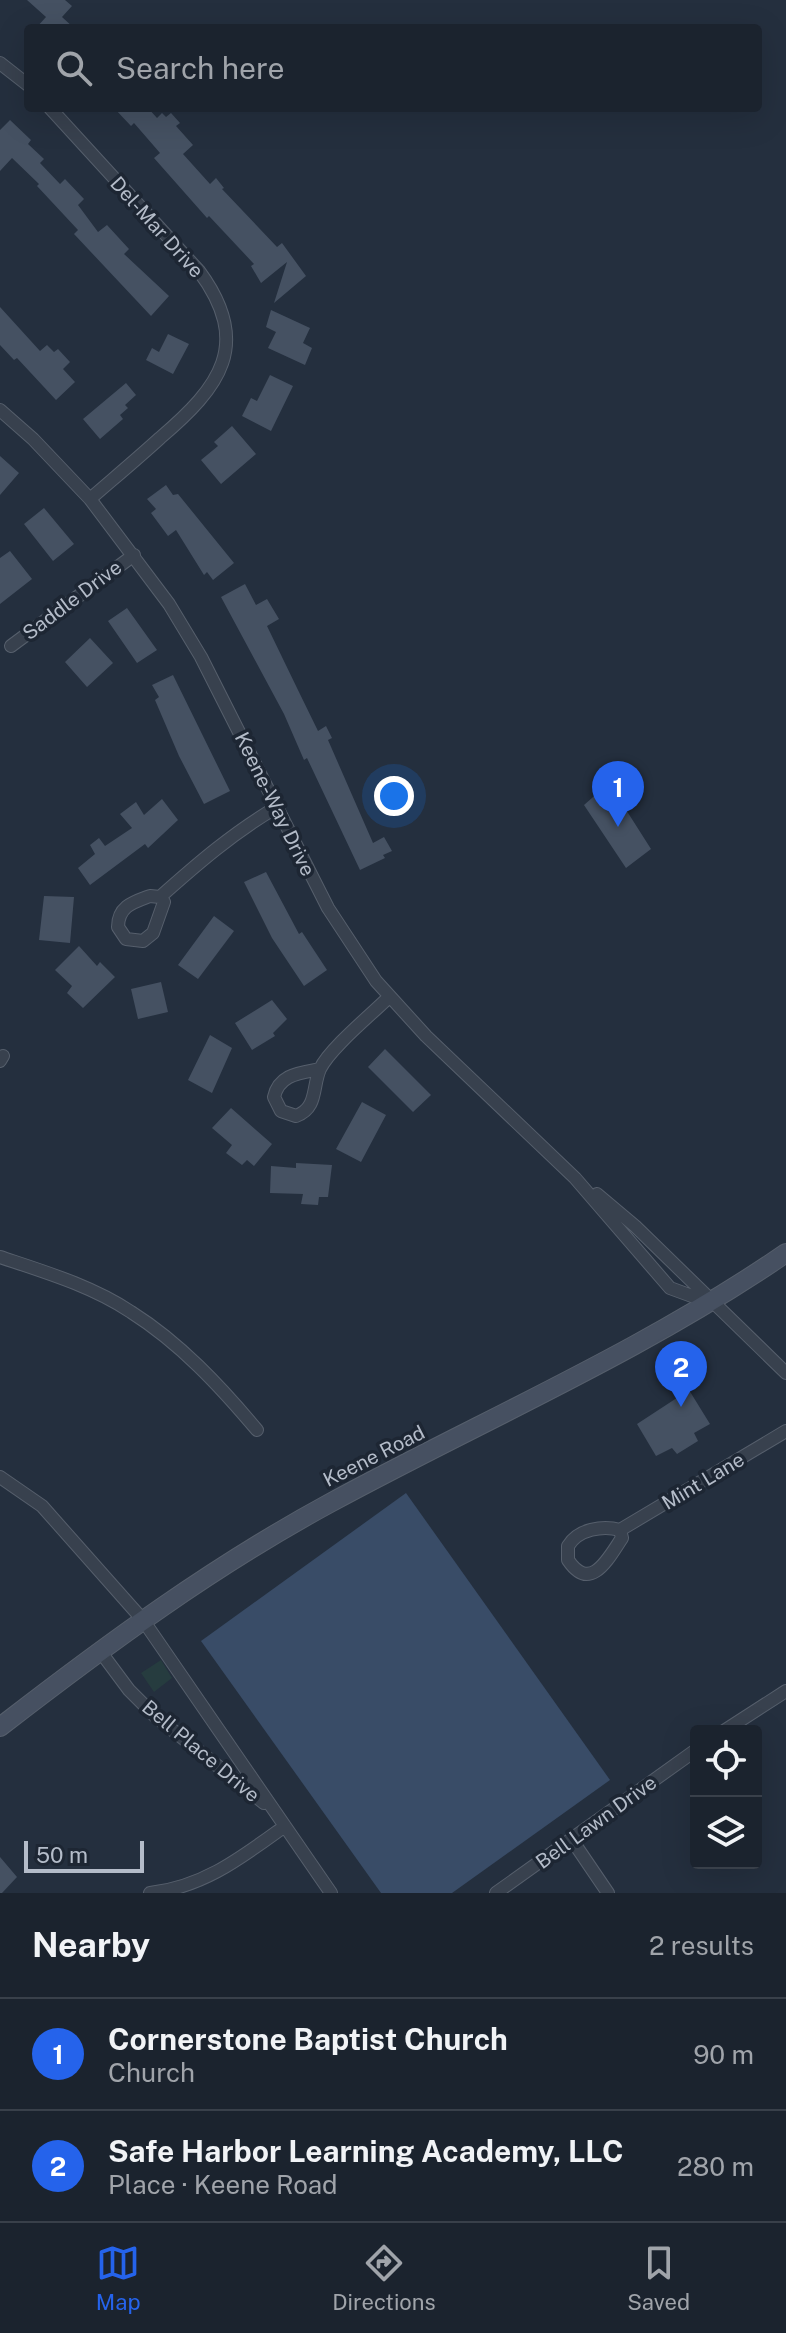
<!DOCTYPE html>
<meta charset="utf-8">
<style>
body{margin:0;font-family:"Public Sans",sans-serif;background:#242b36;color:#f1f3f6}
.controls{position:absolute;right:24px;bottom:24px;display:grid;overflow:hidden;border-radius:8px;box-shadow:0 8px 32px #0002}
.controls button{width:72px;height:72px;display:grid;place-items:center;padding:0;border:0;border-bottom:2px solid #39404a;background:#1b232e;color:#f1f3f6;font:40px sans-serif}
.scale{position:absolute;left:24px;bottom:20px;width:120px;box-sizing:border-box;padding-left:8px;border:4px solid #b4bcc9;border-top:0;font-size:22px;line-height:28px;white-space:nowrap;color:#b4bcc9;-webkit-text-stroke:6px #1d2633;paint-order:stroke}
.you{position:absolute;left:394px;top:796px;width:28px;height:28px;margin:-20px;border:6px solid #fff;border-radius:50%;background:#1a73e8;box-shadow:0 0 0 12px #1a73e833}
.badge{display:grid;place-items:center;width:52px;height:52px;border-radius:50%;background:#2563eb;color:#fff;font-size:26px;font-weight:700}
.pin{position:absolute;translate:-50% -66px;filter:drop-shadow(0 2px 4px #0008)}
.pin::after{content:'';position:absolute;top:42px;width:28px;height:24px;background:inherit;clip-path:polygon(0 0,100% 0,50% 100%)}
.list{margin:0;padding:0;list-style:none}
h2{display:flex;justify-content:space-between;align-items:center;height:104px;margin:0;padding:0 32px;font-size:34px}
h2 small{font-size:26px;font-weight:400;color:#a0a4aa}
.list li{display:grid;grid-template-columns:52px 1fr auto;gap:24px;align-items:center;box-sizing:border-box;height:112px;padding:0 32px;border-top:2px solid #39404a}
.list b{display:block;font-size:30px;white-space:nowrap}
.list p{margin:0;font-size:26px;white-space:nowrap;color:#a0a4aa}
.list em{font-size:26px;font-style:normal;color:#a0a4aa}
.icon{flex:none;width:44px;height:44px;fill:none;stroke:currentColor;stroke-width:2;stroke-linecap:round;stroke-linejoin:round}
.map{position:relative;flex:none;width:786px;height:1893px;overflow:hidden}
.search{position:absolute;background:#1b232e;box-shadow:0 8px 32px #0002;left:24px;right:24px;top:24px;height:88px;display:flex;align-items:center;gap:20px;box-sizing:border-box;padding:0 28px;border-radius:8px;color:#a0a4aa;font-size:30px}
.sheet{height:328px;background:#1b232e}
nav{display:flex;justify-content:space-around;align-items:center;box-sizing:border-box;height:112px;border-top:2px solid #39404a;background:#1b232e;font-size:22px;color:#a0a4aa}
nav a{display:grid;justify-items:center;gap:4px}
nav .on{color:#2563eb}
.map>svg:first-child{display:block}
.green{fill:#263c3f}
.water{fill:#394c67}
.building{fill:#455162}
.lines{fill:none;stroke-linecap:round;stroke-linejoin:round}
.minor-casing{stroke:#565f6c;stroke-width:14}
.secondary-casing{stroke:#565f6c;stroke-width:20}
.minor{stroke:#38414e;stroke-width:12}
.secondary{stroke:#465061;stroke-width:18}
.labels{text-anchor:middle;stroke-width:7;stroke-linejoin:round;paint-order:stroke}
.street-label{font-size:20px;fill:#b4bcc9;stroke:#1d2633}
</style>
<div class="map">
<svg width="786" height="1893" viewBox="0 0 786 1893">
<rect width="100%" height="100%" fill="#242f3e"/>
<path class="green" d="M161 1660 172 1678 154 1692 141 1673Z"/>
<path class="water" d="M406 1493 610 1780 452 1893H381L201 1641Z"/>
<path class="building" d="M27 0H65L72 6 62 17 74 28H36L46 17Z
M114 108H148L157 118 162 113 166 117 171 113 180 123 176 126 193 145 183 154 210 184 216 178 224 188 222 189 277 247 282 243 306 276 274 303 287 262 261 283 251 266 254 264 209 216 207 218 154 158 160 153 134 123 131 126Z
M10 120 31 140 28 144 44 159 40 163 60 184 65 179 84 199 78 205 98 232 107 225 129 249 124 254 169 296 151 316 74 234 78 230 37 186 39 184 12 158 0 171V130Z
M0 307 40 351 47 345 54 352 58 349 70 362 63 369 75 382 56 400 17 358 14 360 0 345Z
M271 310 310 328 303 343 312 348 305 365 268 348 276 332 266 327Z
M168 334 189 344 173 374 146 360 152 348 159 352Z
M270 375 293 386 271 431 242 416 251 398 257 401Z
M126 383 136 395 125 405 128 408 120 415 123 419 100 439 83 419Z
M232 426 256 454 221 484 201 460 218 446 214 442Z
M0 456 19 473 0 495Z
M166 485 173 495 178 494 234 563 213 580 207 572 204 575 176 530 168 536 151 513 156 509 147 499Z
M44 508 74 544 53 561 24 524Z
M10 551 32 579 0 604V558Z
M245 584 256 605 267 599 279 619 267 626 297 688 318 731 326 726 332 738 328 740 373 843 384 837 392 851 383 855 385 858 360 870 307 758 304 760 284 714 221 597Z
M127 608 157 650 137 663 108 621Z
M90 638 113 663 87 687 65 662Z
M173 675 230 791 204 804 179 756 155 700 159 697 152 685Z
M609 783 651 849 626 868 584 805Z
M162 799 178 820 148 848 145 844 90 885 78 868 95 854 90 845 99 838 105 846 132 828 120 814 136 802 144 815Z
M266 872 299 934 302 932 327 970 304 986 272 938 244 882Z
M44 896 74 897 70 943 39 940Z
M214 916 234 931 198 979 178 965Z
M79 946 97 966 100 962 115 977 83 1008 67 993 72 986 55 970Z
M161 982 168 1012 138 1019 131 989Z
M272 1000 287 1019 273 1033 275 1036 252 1050 235 1023Z
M210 1035 232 1048 212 1093 188 1080Z
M385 1049 431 1095 413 1112 368 1067Z
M362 1102 386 1115 361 1162 336 1149Z
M231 1108 272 1144 254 1166 247 1160 242 1165 226 1153 232 1145 212 1128Z
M296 1163 332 1165 328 1197H319L318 1205 301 1204 303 1194 270 1193 271 1166 296 1168Z
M689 1390 710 1424 694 1433 698 1441 677 1454 672 1448 656 1456 637 1424Z
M0 1857 17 1877 2 1893H0Z"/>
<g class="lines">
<defs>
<path id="minor" d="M0 63 28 85
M50 108 199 271C253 344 220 387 160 438 137 459 113 479 90 499
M0 410 33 439 90 499 169 604 201 657 328 908 376 981 426 1036 575 1178 670 1288 711 1303
M11 646 134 555
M150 896 160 897 164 902 153 933 143 941 126 939 118 927C118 906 134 902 150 896Z
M160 897C197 864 234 832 277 807
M0 1061 3 1056
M320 1069C300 1073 279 1074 274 1097L281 1111 296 1116C318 1108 312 1087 320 1069 330 1048 372 1014 389 997
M597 1194 635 1226 786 1373
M0 1257C45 1272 92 1286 131 1312 180 1343 220 1386 257 1430
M0 1477 42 1506 143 1620 331 1893
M620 1530 622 1538C609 1557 591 1594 568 1560V1546C578 1529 603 1525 620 1530L786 1431
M100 1651 129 1690 155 1716 264 1803
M724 1731 786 1691
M572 1840 608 1893
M150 1893C204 1887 242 1857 285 1826
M496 1893 696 1750"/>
<path id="secondary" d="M0 1727C106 1645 212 1567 330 1503 483 1420 642 1352 786 1253"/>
</defs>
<use href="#minor" class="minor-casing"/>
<use href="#secondary" class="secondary-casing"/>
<use href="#minor" class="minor"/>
<use href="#secondary" class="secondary"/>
</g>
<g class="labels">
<g class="street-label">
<text transform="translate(157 227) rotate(48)" y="7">Del-Mar Drive</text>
<text transform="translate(72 600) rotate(-37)" y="7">Saddle Drive</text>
<text transform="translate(275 804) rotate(64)" y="7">Keene-Way Drive</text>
<text transform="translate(374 1456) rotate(-27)" y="7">Keene Road</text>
<text transform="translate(703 1481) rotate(-31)" y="7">Mint Lane</text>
<text transform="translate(201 1751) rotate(40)" y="7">Bell Place Drive</text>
<text transform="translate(596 1822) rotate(-36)" y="7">Bell Lawn Drive</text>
</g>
</g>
</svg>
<div class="controls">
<button><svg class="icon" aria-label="locate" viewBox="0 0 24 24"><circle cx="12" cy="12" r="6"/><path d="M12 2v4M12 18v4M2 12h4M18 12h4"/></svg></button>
<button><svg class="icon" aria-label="layers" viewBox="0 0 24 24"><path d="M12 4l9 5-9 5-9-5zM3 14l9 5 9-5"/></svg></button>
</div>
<div class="scale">50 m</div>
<div class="you"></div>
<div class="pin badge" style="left:618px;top:827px">1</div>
<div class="pin badge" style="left:681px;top:1407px">2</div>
<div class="search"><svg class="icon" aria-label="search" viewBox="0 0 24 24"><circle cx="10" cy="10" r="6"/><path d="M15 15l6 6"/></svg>Search here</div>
</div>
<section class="sheet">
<h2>Nearby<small>2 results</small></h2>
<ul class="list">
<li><span class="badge">1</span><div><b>Cornerstone Baptist Church</b><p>Church</p></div><em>90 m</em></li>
<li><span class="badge">2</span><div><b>Safe Harbor Learning Academy, LLC</b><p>Place · Keene Road</p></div><em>280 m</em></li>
</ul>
</section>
<nav>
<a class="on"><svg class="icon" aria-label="map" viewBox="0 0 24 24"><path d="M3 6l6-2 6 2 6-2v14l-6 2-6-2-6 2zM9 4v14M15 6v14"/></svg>Map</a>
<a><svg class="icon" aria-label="directions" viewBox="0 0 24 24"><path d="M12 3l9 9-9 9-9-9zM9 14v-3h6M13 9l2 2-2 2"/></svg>Directions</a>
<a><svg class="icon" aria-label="saved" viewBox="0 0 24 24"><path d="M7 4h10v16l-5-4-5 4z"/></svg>Saved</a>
</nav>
